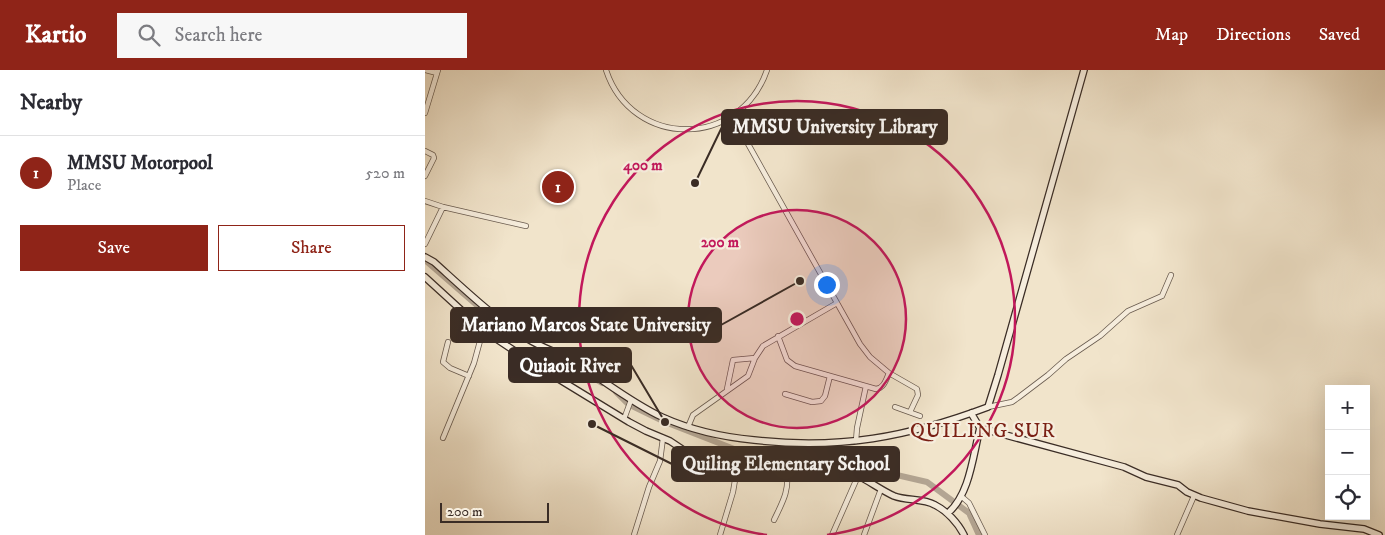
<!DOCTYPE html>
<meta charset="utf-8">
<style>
body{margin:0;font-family:"IM FELL DW Pica",serif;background:#f7f7f7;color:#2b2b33}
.controls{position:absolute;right:15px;bottom:15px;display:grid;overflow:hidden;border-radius:0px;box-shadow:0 5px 20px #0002}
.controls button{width:45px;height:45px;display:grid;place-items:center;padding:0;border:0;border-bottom:1px solid #e1e1e2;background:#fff;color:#2b2b33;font:25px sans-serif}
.scale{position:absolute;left:15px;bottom:12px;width:109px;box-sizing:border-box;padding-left:5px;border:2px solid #3a2c25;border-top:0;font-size:14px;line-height:18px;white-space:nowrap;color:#3a2c25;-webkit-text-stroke:4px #f6eddd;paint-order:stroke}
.you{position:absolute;left:401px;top:214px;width:18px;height:18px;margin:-12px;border:4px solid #fff;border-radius:50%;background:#1a73e8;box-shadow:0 0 0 8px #1a73e833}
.badge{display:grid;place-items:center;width:32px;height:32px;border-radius:50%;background:#8f2418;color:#fff;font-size:16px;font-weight:700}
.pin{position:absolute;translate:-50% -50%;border:2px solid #fff;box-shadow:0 1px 5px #0006}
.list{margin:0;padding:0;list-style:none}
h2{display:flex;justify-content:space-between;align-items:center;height:65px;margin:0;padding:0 20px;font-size:21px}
h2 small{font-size:16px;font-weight:400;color:#7c7c81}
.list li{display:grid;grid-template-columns:32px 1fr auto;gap:15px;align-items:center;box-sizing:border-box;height:75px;padding:0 20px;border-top:1px solid #e1e1e2}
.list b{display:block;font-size:19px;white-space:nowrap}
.list p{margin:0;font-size:16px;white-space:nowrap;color:#7c7c81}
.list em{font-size:16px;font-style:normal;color:#7c7c81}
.actions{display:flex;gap:10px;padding:15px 20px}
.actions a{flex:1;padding:11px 0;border:1px solid #8f2418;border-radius:0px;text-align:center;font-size:18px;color:#8f2418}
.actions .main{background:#8f2418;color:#fff}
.icon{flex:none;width:28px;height:28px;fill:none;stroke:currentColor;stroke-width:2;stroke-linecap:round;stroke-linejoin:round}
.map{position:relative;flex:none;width:960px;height:465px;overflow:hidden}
header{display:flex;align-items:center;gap:30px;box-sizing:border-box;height:70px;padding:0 25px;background:#8f2418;color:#fff}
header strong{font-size:24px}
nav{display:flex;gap:28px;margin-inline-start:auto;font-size:18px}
.search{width:350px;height:45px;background:#f7f7f7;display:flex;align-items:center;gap:12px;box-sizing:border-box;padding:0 18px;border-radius:0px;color:#7c7c81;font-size:19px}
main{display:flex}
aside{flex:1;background:#fff}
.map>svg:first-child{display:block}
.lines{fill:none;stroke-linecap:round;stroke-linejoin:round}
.river{stroke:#b3a593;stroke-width:6}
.street-casing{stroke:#685a4e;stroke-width:6}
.secondary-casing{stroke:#3a2c25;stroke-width:8}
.street{stroke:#f6eddd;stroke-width:4.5}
.secondary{stroke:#f6eddd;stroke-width:5.5}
.ring{fill:none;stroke:#c2185b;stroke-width:2.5}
.labels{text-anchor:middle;stroke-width:4.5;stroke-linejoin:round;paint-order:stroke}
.quarter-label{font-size:20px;letter-spacing:1px;fill:#7a1f14;stroke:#f6eddd}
.centre{fill:#c2185b;stroke:#f6eddd;stroke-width:2.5}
.ring-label{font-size:15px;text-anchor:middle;font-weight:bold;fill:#c2185b;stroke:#f6eddd;stroke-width:4.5;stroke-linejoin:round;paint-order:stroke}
.leader{fill:none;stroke:#3a2c25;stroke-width:2}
.callout-dot{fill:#3a2c25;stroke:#f6eddd;stroke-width:2}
.callout{fill:#3a2c25;stroke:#3a2c25;stroke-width:2}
.callout-label{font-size:19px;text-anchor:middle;font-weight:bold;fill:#fff}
</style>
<header>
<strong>Kartio</strong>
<div class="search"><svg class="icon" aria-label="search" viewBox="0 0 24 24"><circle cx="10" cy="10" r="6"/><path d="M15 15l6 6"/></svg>Search here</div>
<nav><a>Map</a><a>Directions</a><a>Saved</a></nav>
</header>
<main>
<aside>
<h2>Nearby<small></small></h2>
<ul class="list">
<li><span class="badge">1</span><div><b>MMSU Motorpool</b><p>Place</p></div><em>520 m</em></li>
</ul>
<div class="actions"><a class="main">Save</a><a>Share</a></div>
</aside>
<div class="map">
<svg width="960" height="465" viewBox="0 0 960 465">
<rect width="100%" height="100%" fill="#f1e4cb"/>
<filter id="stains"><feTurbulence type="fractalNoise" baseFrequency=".004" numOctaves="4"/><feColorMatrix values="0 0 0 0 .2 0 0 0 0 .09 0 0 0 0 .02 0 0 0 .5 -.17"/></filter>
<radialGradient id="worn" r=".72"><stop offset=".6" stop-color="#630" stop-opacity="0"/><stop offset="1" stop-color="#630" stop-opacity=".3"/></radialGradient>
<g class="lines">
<path class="river" d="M0 190 70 251 90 263
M116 278 177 313
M191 322 203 334 240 352 322 384 352 383 381 380 437 397 502 412 544 443 554 465"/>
<defs>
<path id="street" d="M0 0 12 3
M181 0C207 79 315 79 342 0
M0 43 13 0
M308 47 435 274 445 287 464 303 492 319 493 325 485 342
M0 81 8 85 9 88 0 106
M0 131 18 137
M0 174 18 137 101 156
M353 266 362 290 370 296 451 319C459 318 461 310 464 303
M23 272 18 292 25 298 44 306
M302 319 308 290 330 288
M360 324 387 332 396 331 400 326 405 306
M470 337 495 346
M563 337 587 332 594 327 623 305 641 289 675 266 703 241 737 226 746 205
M199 349 206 330
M263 357 268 345 323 306 330 288 338 276 412 233
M18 368 49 293 58 260
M431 371 432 358 441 316
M537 427 544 433 560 465
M349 450C358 431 364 422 362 401
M209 465 224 417 235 391 238 368
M295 465 308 422 312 398
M407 465 433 406
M439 465 456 419
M752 465 769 426"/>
<path id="secondary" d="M0 187 9 192C39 219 68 247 103 269 119 279 138 284 154 295 181 312 207 333 237 347 266 360 297 367 329 370 414 380 483 367 563 337L573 305 659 0
M0 207 58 260 76 272 114 297 204 352 221 361 245 371 263 383 312 398 327 401 409 399C432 400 449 417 469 426 482 431 498 428 510 435 522 441 533 453 539 465
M546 343 555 358 699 397 721 407 753 415 762 422 776 428 823 441 895 454 939 459 954 465
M523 443C545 424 548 385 555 358"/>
</defs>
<use href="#street" class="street-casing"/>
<use href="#secondary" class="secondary-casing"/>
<use href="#street" class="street"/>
<use href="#secondary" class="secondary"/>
</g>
<circle cx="372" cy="249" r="109" fill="#c2185b" fill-opacity=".12"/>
<g class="ring">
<circle cx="372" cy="249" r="109"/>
<path d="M342 465A218 218 0 1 1 402 465"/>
</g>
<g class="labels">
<g class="quarter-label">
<text x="558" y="367">QUILING SUR</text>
</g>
</g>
<circle cx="372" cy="249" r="8" class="centre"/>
<g class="ring-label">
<text x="218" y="100">400 m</text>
<text x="295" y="177">200 m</text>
</g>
<path class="leader" d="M270 113L297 57M375 211L296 255M240 352L206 295M167 354L247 394"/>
<g class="callout-dot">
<circle cx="270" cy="113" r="5"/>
<circle cx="375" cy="211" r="5"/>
<circle cx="240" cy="352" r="5"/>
<circle cx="167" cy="354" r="5"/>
</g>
<g class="callout">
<rect x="297" y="40" width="225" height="34" rx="5"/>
<rect x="26" y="238" width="270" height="34" rx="5"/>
<rect x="84" y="278" width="122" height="34" rx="5"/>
<rect x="247" y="377" width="227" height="34" rx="5"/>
</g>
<g class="callout-label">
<text x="410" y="63">MMSU University Library</text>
<text x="161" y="261">Mariano Marcos State University</text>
<text x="145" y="302">Quiaoit River</text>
<text x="361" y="400">Quiling Elementary School</text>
</g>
<rect width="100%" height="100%" filter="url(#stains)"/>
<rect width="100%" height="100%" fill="url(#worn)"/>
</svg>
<div class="controls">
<button>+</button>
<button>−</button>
<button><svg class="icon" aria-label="locate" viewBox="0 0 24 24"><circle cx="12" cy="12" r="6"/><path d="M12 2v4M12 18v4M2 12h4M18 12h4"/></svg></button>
</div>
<div class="scale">200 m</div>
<div class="you"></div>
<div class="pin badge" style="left:133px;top:117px">1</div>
</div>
</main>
